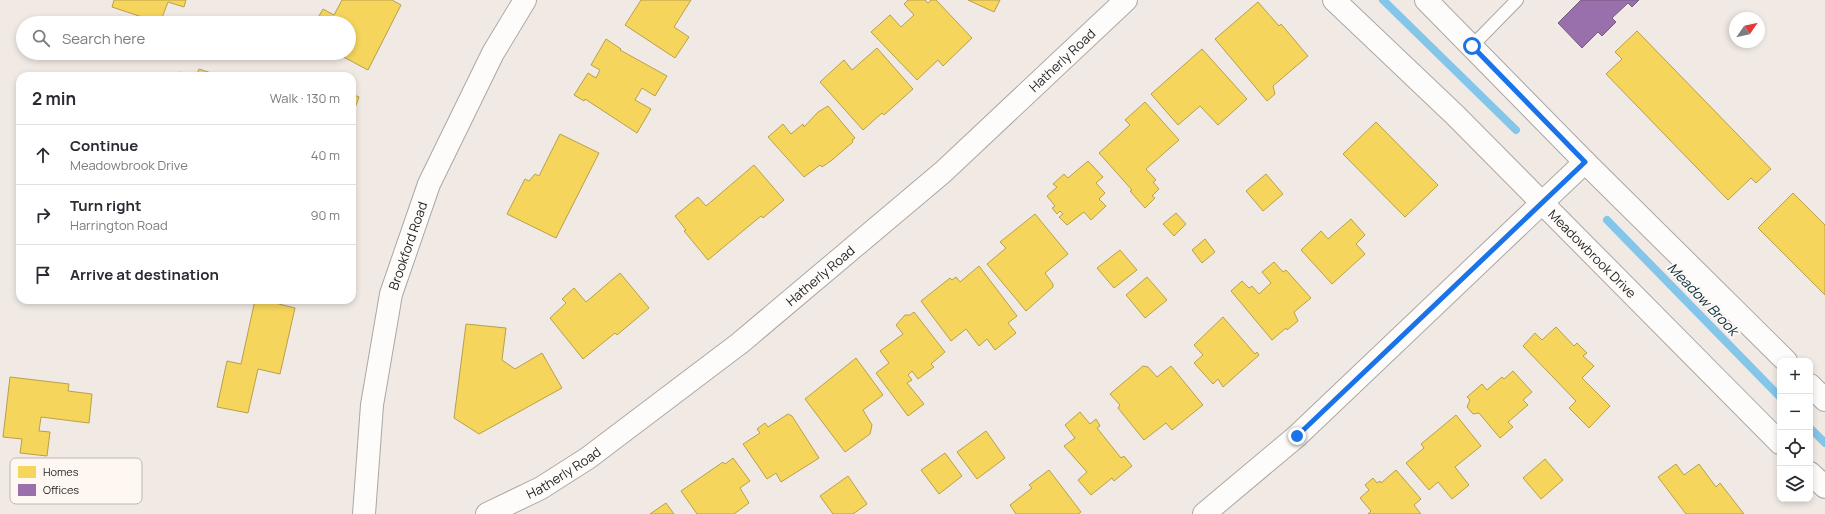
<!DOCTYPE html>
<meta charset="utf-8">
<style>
body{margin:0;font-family:Manrope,sans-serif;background:#f2f2f3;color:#2b2b33}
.controls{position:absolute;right:12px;bottom:12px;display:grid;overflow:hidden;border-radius:8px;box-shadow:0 2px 6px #0003}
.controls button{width:36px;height:36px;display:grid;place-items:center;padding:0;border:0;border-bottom:1px solid #e1e1e2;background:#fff;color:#2b2b33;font:20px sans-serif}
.compass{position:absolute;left:1729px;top:12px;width:36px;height:36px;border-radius:50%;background:#fff;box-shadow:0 2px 6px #0003;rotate:56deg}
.stop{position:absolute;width:12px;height:12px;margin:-9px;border:3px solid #1a73e8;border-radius:50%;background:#fff}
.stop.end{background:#1a73e8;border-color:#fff;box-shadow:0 1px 4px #0008}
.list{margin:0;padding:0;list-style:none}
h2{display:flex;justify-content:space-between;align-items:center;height:52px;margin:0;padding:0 16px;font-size:17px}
h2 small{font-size:13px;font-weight:400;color:#7c7c81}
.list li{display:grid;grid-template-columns:26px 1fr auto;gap:12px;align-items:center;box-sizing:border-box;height:60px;padding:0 16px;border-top:1px solid #e1e1e2}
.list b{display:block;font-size:15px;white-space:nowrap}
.list p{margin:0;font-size:13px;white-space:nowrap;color:#7c7c81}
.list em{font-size:13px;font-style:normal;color:#7c7c81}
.icon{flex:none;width:22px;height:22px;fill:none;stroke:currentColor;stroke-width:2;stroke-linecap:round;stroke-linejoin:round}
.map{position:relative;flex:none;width:1825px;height:514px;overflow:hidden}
.search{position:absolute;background:#fff;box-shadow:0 2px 6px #0003;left:16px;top:16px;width:340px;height:44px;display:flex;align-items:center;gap:10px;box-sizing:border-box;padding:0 14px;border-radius:22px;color:#7c7c81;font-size:15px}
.panel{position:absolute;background:#fff;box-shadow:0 2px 6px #0003;left:16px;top:72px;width:340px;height:232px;border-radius:12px}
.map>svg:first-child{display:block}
.homes{fill:#f6d55c;stroke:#b8a04a}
.offices{fill:#9970ab;stroke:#775981}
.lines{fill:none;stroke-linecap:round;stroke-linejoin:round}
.stream{stroke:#84c5ea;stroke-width:8}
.service-casing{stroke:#aca7a3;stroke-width:14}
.minor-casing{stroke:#aca7a3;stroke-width:24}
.tertiary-casing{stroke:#aca7a3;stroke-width:24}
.service{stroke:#fdfcfb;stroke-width:12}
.minor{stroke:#fdfcfb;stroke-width:22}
.tertiary{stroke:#fdfcfb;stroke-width:22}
.route{stroke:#1a73e8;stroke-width:5}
.labels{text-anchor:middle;stroke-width:4;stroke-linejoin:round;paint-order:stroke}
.street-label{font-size:13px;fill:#27231f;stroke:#fff8f2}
.water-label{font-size:14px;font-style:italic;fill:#022e44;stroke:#fff8f2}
.key{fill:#fff8f2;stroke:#beb8b3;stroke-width:1}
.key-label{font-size:11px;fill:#27231f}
</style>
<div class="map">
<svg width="1825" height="514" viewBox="0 0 1825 514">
<rect width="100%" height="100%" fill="#f1eae4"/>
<path class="homes" d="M114 0H186L184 7 168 2 160 23 112 7Z
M342 0H392L401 5 368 70 336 53H349V23H315L323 9 334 15Z
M641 0H691L674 27 689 37 675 58 625 25Z
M908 0H925L928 3 931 0H936L972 38 943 66 938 60 917 80 871 32 890 15 901 27 914 15 904 4Z
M968 0H1000L994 12Z
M1258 2 1279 26 1281 24 1308 56 1273 86 1275 94 1267 101 1215 39Z
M1637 31 1771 169 1756 183 1751 178 1728 200 1606 74 1622 59 1615 52Z
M606 39 621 49 620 50 667 76 655 96 642 88 635 100 651 109 637 133 585 99 584 101 574 95 588 73 596 78 600 70 591 65Z
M877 48 913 89 884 115 882 113 863 130 820 82 844 60 852 70Z
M1202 49 1247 99 1218 125 1200 106 1178 125 1151 94Z
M199 69 211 73 210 76H196Z
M180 72 193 76H179Z
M352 94 359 97 352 116Z
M1145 102 1179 140 1146 169 1156 180 1153 182 1159 189 1152 196 1155 198 1145 208 1130 191 1132 190 1099 153 1130 125 1125 120Z
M828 106 855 138 852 140 853 142 832 160 822 167 820 165 804 177 768 137 783 124 791 134 803 124 804 127 818 112Z
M1376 122 1438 185 1405 217 1343 154Z
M560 134 599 153 556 238 507 214 525 179 529 181 535 174 539 176Z
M1088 161 1103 177 1096 183 1105 193 1099 199 1106 206 1091 220 1084 212 1067 225 1059 217 1063 214 1060 211 1057 214 1052 208 1055 206 1047 196 1057 187 1053 184 1064 174 1068 178Z
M754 165 784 200 763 218 761 216 708 260 684 231 686 230 675 216 698 197 706 206Z
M1266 174 1283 194 1263 211 1246 191Z
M1793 193 1825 225V295L1758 228Z
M1176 213 1186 224 1174 236 1163 224Z
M1035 214 1068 254 1045 273 1053 284V287L1026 311 987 264 1006 248 1000 242Z
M1351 219 1365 235 1356 244 1365 254 1332 284 1301 250 1321 231 1328 239Z
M1205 239 1215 252 1202 263 1192 250Z
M1120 250 1137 270 1114 288 1097 268Z
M1274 262 1283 272 1286 270 1311 298 1294 312 1298 321 1287 330 1286 328 1272 340 1231 291 1242 281 1249 288 1252 286 1259 294 1271 283 1262 272Z
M979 266 1017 316 1008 323 1016 333 995 350 987 339 979 346 966 329 951 341 921 301 950 278 952 280 956 277 960 282Z
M620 273 649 308 617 335 615 333 583 359 550 318 566 303 562 299 574 288 586 302Z
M1147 277 1167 300 1145 318 1126 295Z
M255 300H275V303L295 308 280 374 258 369 248 413 217 407 227 361 241 364Z
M914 312 945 352 931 364 934 367 918 379 912 371 908 375 912 380 907 383 924 404 908 416 876 373 889 363 880 351 903 334 896 325 905 315H910Z
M1223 317 1255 354 1257 352 1259 355 1223 387 1218 379 1213 384 1194 363 1203 355 1194 345Z
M466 324 506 328 502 360 515 369 542 353 562 388 479 434 454 418Z
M1556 327 1574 346 1577 343 1587 353 1583 356 1594 366 1582 378 1610 406 1589 428 1569 408 1576 401 1523 346 1535 333 1542 340Z
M856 358 883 395 863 410 872 425 870 434 845 452 805 399Z
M1143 366 1148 367 1157 377 1171 366 1203 405 1172 430 1166 423 1144 440 1118 408 1120 405 1110 394Z
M1513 371 1532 392 1523 400 1528 405 1508 422 1513 427 1500 438 1479 413 1473 414 1467 407 1470 400 1467 397 1482 384 1487 390 1502 377 1504 379Z
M10 377 69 384 68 391 92 394 89 423 41 417 39 431 50 432 47 456 20 453 22 439 3 437Z
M1080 412 1090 424 1096 419 1100 426 1097 428 1121 458 1124 456 1132 466 1114 481 1112 478 1091 495 1078 480 1087 472 1064 446 1075 438 1065 425Z
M788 414 792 416 819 458 781 482 776 473 767 479 743 444 760 433 757 429 765 423 768 427Z
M1456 415 1481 446 1455 467 1469 485 1452 499 1438 482 1429 490 1406 463 1424 448 1421 444Z
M986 431 1005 458 977 479 957 452Z
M945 453 962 476 939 494 921 470Z
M733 458 750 481 740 488 749 503 734 514H697L681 491 723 462 725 464Z
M1545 459 1563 480 1541 499 1523 478Z
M1676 464 1684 475 1699 464 1716 487 1720 483 1744 514H1686L1658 477Z
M1049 470 1081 512 1078 514H1016L1010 505 1032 488 1029 485Z
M1396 470 1421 499 1414 505 1421 514H1368L1371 511 1360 498 1369 490 1365 485 1373 478 1377 483 1380 481 1381 483Z
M848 476 867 504 853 514H833L820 496Z
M666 503 674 514H650Z"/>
<path class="offices" d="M1581 0H1639L1632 7 1628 3 1612 18 1616 22 1602 36 1598 32 1582 48 1558 23Z"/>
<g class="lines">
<path class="stream" d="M1383 0 1516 130
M1607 220 1780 397
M1810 428 1825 443"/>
<defs>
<path id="service" d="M1472 46 1517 0"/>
<g id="minor">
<path id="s1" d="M364 514 372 405 391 294 429 184 493 53 525 0"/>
<path id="s2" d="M487 514 541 488 588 458 740 343 943 172 1126 0"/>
<path d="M1204 514 1297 436 1585 162"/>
</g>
<g id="tertiary">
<path id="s3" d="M1334 0 1455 115 1780 443"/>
<path d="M1426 0 1585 162 1786 361"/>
<path d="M1810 385 1825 400"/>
<path d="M1810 473 1825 487"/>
</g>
</defs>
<use href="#service" class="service-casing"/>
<use href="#minor" class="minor-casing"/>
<use href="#tertiary" class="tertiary-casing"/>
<use href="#service" class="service"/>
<use href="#minor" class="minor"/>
<use href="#tertiary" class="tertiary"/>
</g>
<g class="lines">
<path class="route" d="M1297 436 1585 162 1472 46"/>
</g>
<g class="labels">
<g class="street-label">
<text dy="5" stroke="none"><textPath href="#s2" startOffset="735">Hatherly Road</textPath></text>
<text dy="5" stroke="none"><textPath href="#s1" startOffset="273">Brookford Road</textPath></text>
<text dy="5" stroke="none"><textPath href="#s3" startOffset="362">Meadowbrook Drive</textPath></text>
<text dy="5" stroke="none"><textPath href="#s2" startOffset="411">Hatherly Road</textPath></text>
<text dy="5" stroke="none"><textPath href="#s2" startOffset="87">Hatherly Road</textPath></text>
</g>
<g class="water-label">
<text transform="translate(1703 299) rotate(46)" y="5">Meadow Brook</text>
</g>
</g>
<rect x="10" y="458" width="132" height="46" rx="6" class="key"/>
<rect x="18" y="466" width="18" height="12" fill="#f6d55c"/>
<rect x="18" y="484" width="18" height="12" fill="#9970ab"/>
<g class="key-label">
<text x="43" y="476">Homes</text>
<text x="43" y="494">Offices</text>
</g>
</svg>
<div class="controls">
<button>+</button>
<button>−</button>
<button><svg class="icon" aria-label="locate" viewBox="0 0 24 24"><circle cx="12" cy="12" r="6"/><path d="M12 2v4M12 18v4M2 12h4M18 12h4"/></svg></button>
<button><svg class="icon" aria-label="layers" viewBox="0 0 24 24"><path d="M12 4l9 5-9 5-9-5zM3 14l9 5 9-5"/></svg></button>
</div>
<svg class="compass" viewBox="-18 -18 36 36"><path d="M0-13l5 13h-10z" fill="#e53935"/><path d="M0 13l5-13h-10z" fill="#7c7c81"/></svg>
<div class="stop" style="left:1472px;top:46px"></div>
<div class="stop end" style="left:1297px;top:436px"></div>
<div class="search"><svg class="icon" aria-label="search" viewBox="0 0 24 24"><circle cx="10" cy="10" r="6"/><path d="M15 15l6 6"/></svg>Search here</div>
<section class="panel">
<h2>2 min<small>Walk · 130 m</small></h2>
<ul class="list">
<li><svg class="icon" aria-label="ahead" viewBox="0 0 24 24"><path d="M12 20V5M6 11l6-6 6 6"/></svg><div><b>Continue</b><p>Meadowbrook Drive</p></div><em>40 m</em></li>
<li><svg class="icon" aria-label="right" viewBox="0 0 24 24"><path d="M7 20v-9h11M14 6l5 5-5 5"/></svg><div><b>Turn right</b><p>Harrington Road</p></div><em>90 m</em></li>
<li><svg class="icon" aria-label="arrive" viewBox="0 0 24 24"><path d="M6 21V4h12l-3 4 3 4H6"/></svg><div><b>Arrive at destination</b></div></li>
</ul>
</section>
</div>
